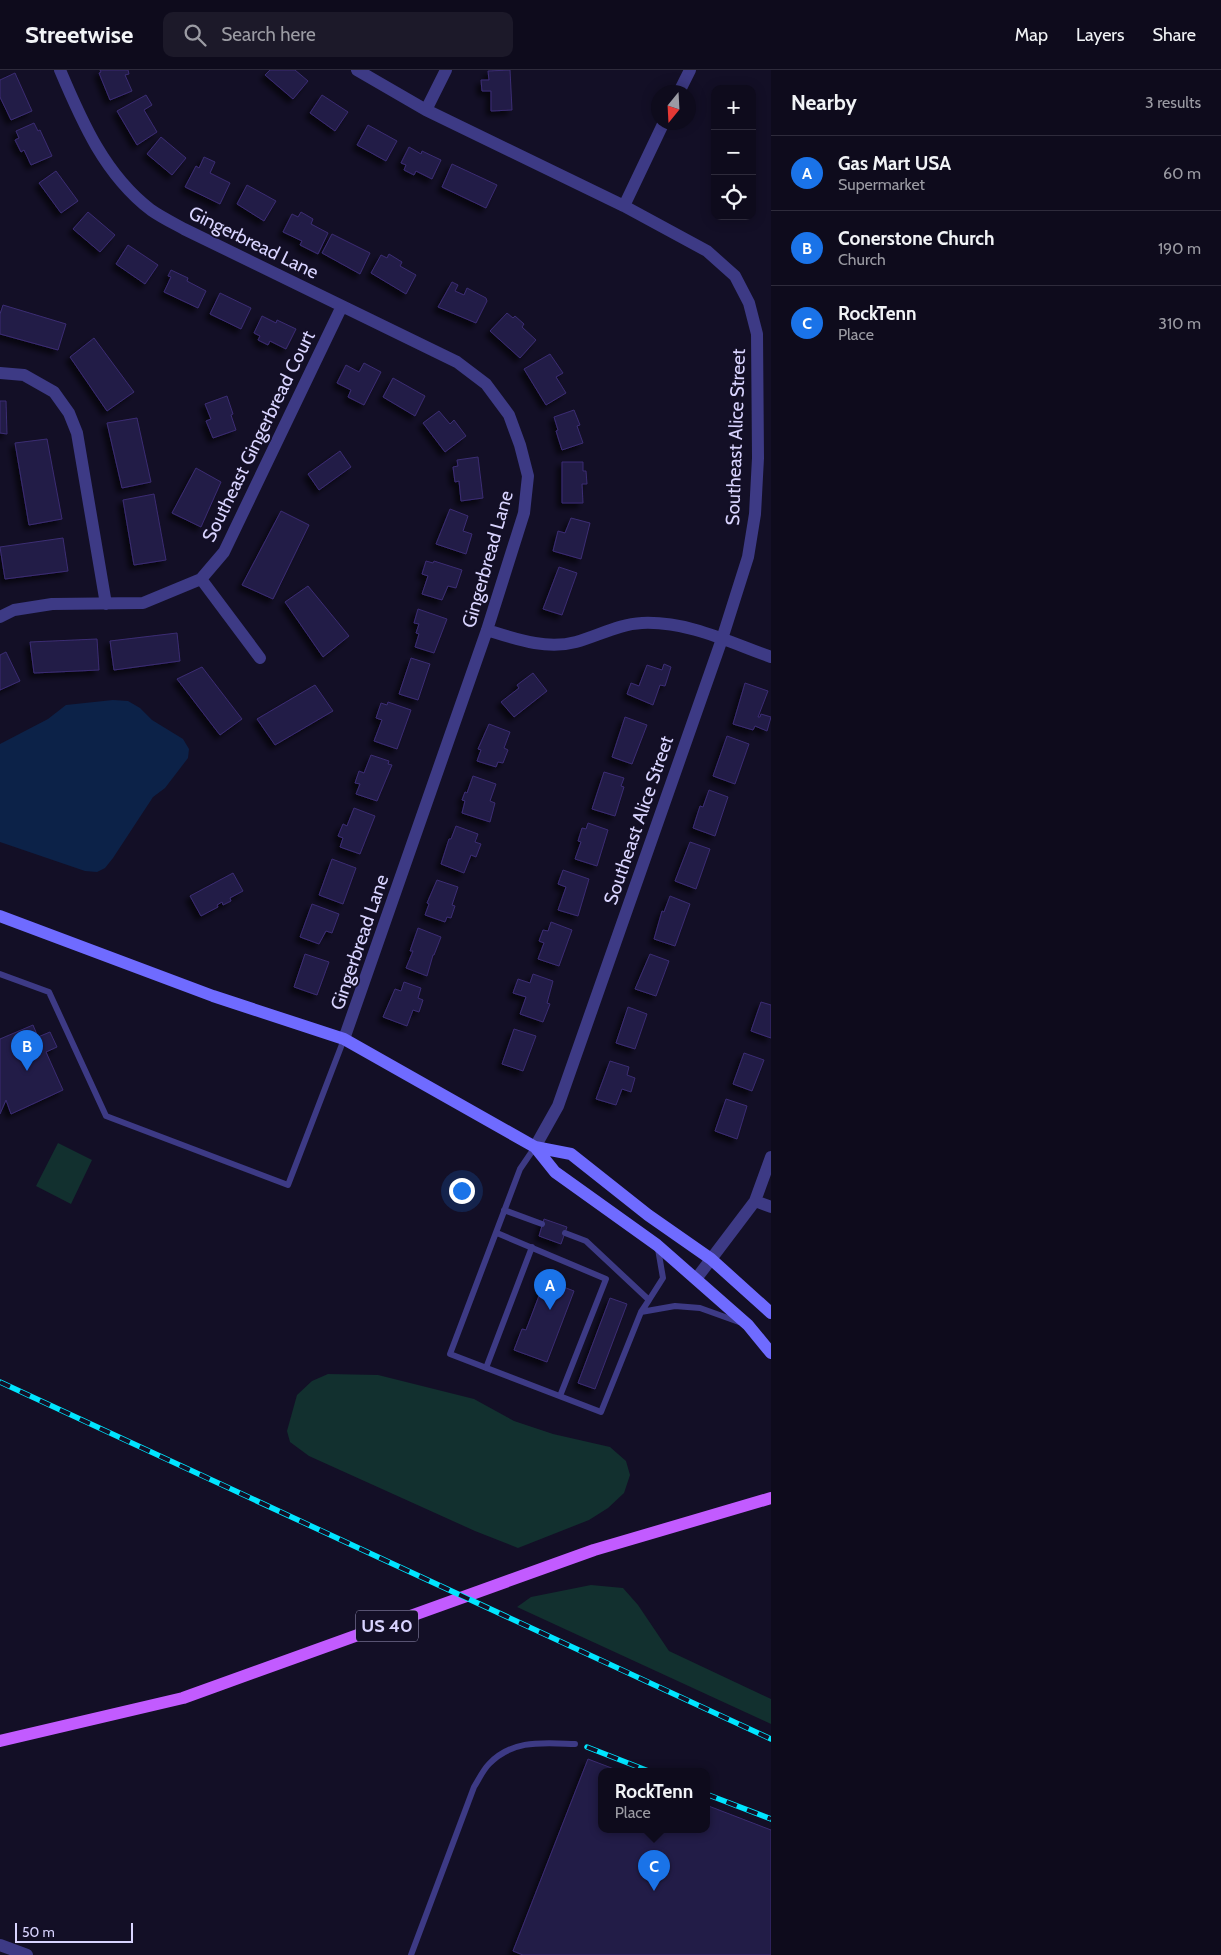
<!DOCTYPE html>
<meta charset="utf-8">
<style>
body{margin:0;font-family:Cabin,sans-serif;background:#1c1929;color:#f1f3f6}
.controls{position:absolute;right:15px;top:15px;display:grid;overflow:hidden;border-radius:10px;box-shadow:0 2px 12px #0003}
.controls button{width:45px;height:45px;display:grid;place-items:center;padding:0;border:0;border-bottom:1px solid #2e2b3b;background:#0e0b1c;color:#f1f3f6;font:25px sans-serif}
.compass{position:absolute;left:651px;top:15px;width:45px;height:45px;border-radius:50%;background:#0e0b1c;box-shadow:0 2px 12px #0003;rotate:198deg}
.scale{position:absolute;left:15px;bottom:12px;width:118px;box-sizing:border-box;padding-left:5px;border:2px solid #d9d4ff;border-top:0;font-size:14px;line-height:18px;white-space:nowrap;color:#d9d4ff;-webkit-text-stroke:4px #130f26;paint-order:stroke}
.you{position:absolute;left:461px;top:1120px;width:18px;height:18px;margin:-12px;border:4px solid #fff;border-radius:50%;background:#1a73e8;box-shadow:0 0 0 8px #1a73e833}
.badge{display:grid;place-items:center;width:32px;height:32px;border-radius:50%;background:#1a73e8;color:#fff;font-size:16px;font-weight:700}
.pin{position:absolute;translate:-50% -41px;filter:drop-shadow(0 1px 2px #0008)}
.pin::after{content:'';position:absolute;top:26px;width:18px;height:15px;background:inherit;clip-path:polygon(0 0,100% 0,50% 100%)}
.popup{position:absolute;left:598px;top:1698px;width:112px;height:65px;box-sizing:border-box;display:grid;place-content:center;border-radius:10px;background:#0e0b1c;filter:drop-shadow(0 1px 4px #0005);font-size:16px;white-space:nowrap;color:#9b9ba3}
.popup b{font-size:19px;color:#f1f3f6}
.popup::after{content:'';position:absolute;left:50%;top:100%;margin-left:-10px;border:10px solid transparent;border-top-color:#0e0b1c}
.list{margin:0;padding:0;list-style:none}
h2{display:flex;justify-content:space-between;align-items:center;height:65px;margin:0;padding:0 20px;font-size:21px}
h2 small{font-size:16px;font-weight:400;color:#9b9ba3}
.list li{display:grid;grid-template-columns:32px 1fr auto;gap:15px;align-items:center;box-sizing:border-box;height:75px;padding:0 20px;border-top:1px solid #2e2b3b}
.list b{display:block;font-size:19px;white-space:nowrap}
.list p{margin:0;font-size:16px;white-space:nowrap;color:#9b9ba3}
.list em{font-size:16px;font-style:normal;color:#9b9ba3}
.icon{flex:none;width:28px;height:28px;fill:none;stroke:currentColor;stroke-width:2;stroke-linecap:round;stroke-linejoin:round}
.map{position:relative;flex:none;width:771px;height:1885px;overflow:hidden}
header{display:flex;align-items:center;gap:30px;box-sizing:border-box;height:70px;padding:0 25px;background:#0e0b1c;border-bottom:1px solid #2e2b3b}
header strong{font-size:24px}
nav{display:flex;gap:28px;margin-inline-start:auto;font-size:18px}
.search{width:350px;height:45px;background:#1c1929;display:flex;align-items:center;gap:12px;box-sizing:border-box;padding:0 18px;border-radius:10px;color:#9b9ba3;font-size:19px}
main{display:flex}
aside{flex:1;background:#0e0b1c}
.map>svg:first-child{display:block}
.green{fill:#12302f}
.water{fill:#0c2248}
.building{fill:#241b47;stroke:#3b2d73;filter:url(#shadow)}
.lines{fill:none;stroke-linecap:round;stroke-linejoin:round}
.lane{stroke:#3d3a85;stroke-width:6}
.street{stroke:#3d3a85;stroke-width:12}
.secondary{stroke:#6f6bff;stroke-width:12}
.primary{stroke:#c25bff;stroke-width:12}
.rail-casing{stroke:#00e5ff;stroke-width:5.5}
.rail{stroke:#130f26;stroke-width:4;stroke-dasharray:11;stroke-linecap:butt}
.labels{text-anchor:middle;stroke-width:4;stroke-linejoin:round;paint-order:stroke}
.shield{fill:#130f26;stroke:#9e99be;stroke-width:1}
.shield-label{font-size:18px;font-weight:bold;fill:#d9d4ff}
.street-label{font-size:19px;fill:#d9d4ff;stroke:#130f26}
</style>
<header>
<strong>Streetwise</strong>
<div class="search"><svg class="icon" aria-label="search" viewBox="0 0 24 24"><circle cx="10" cy="10" r="6"/><path d="M15 15l6 6"/></svg>Search here</div>
<nav><a>Map</a><a>Layers</a><a>Share</a></nav>
</header>
<main>
<div class="map">
<svg width="771" height="1885" viewBox="0 0 771 1885">
<defs>
<filter id="shadow"><feDropShadow dx="-4.5" dy="4.5" stdDeviation="2.5" flood-color="#0009"/></filter>
</defs>
<rect width="100%" height="100%" fill="#130f26"/>
<path class="green" d="M58 1073 92 1090 71 1134 36 1116Z
M328 1304 378 1305 474 1329 514 1351 553 1364 610 1377 626 1391 630 1405 624 1423 608 1438 589 1450 518 1478 475 1461 309 1386 290 1372 287 1361 297 1325 312 1311Z
M591 1515 623 1518 638 1535 669 1581 771 1629V1654L517 1537 531 1527Z"/>
<path class="water" d="M113 630 128 631 140 638 152 650 183 669 189 679 188 688 165 718 153 727 113 788 105 798 97 802 85 801 0 772V674L48 649 66 635Z"/>
<path class="building" d="M100 0H128L129 4 125 5 132 21 110 30 99 3 101 2Z
M270 0H295L308 11 293 29 265 5Z
M510 0 512 40 491 41V21H482L481 10H489L488 1Z
M15 3 32 41 11 50 0 27V10Z
M146 25 152 35 144 40 157 62 137 75 117 41Z
M322 25 348 42 335 61 310 43Z
M34 53 38 61 40 60 52 86 31 95 24 80 21 82 15 70 19 68 16 61Z
M368 55 397 71 386 91 357 75Z
M161 67 186 88 172 105 147 84Z
M409 77 421 84 422 81 441 90 432 109 416 101 414 105 404 100 406 95 401 93Z
M204 87 215 92 210 103 230 113 220 134 185 117 196 96 199 98Z
M452 94 497 115 486 138 442 117Z
M56 101 78 131 61 143 39 113Z
M247 115 276 131 264 151 237 134Z
M88 142 115 165 100 182 73 159Z
M301 142 313 149 311 154 328 163 318 184 300 175 302 171 283 162 292 144 298 147Z
M332 164 370 183 360 204 322 183Z
M128 175 158 195 145 214 116 194Z
M389 184 402 192 400 196 416 205 406 224 371 203 381 185 387 188Z
M171 200 188 208 187 211 206 221 198 238 164 222 171 207 168 206Z
M452 212 458 215 455 221 464 225 467 218 486 228 487 231 476 253 438 237Z
M220 223 251 238 241 259 210 244Z
M3 235 66 254 58 280 0 264V244Z
M507 243 513 248 515 246 524 254 522 257 536 270 520 288 490 261Z
M262 246 276 253 277 250 296 259 286 279 270 271 268 275 258 270 260 266 254 263Z
M94 268 134 322 107 341 70 287Z
M550 284 563 303 556 307 566 323 546 335 524 299Z
M364 293 381 302 364 335 348 327 351 320 337 313 346 295 359 302Z
M393 308 425 326 415 346 383 327Z
M227 326 233 344 231 345 236 360 213 368 206 351 211 349 205 334Z
M0 331H6L7 364 0 363Z
M574 340 580 355 577 356 583 373 562 380 556 361 558 360 554 347Z
M439 341 450 354 454 350 466 366 445 382 423 353Z
M137 348 151 412 122 418 107 353Z
M47 369 62 449 29 455 15 373Z
M340 381 351 397 319 420 308 404Z
M478 387 483 428 461 431 459 411 455 412 453 397 458 396 457 390Z
M562 392H583V401H586L587 414H582L583 433H562Z
M196 398 221 412 201 457 172 443Z
M154 424 166 490 134 495 123 430Z
M450 439 468 446 463 461 472 464 466 484 436 474Z
M281 441 309 455 273 529 242 515Z
M571 448 590 453 581 489 553 481 558 461 565 463Z
M63 468 68 501 5 509 0 477Z
M426 491 433 493 434 491 462 500 456 518 448 516 442 530 422 524 428 506 422 504Z
M559 497 577 503 562 545 543 539Z
M308 516 349 566 323 587 285 532Z
M418 539 447 549 434 583 415 577 419 564 416 563 419 554 414 553Z
M177 563 180 591 114 600 110 571Z
M97 569 99 600 34 603 30 572Z
M6 582 20 611 0 620V585Z
M411 588 430 594 418 630 399 624Z
M664 594 671 597 665 616 660 615 653 635 627 624 631 613 639 616 647 595 662 600Z
M202 597 242 649 220 665 177 609Z
M533 603 547 621 514 647 501 632 519 618 517 615Z
M745 613 768 621 758 647H760L761 644 771 647 767 661 755 656 753 660 733 654Z
M315 615 333 641 275 675 257 649Z
M388 632 411 640 397 679 374 671 382 650 376 648 381 633 387 635Z
M625 647 647 655 632 694 612 687Z
M489 654 510 662 504 678 508 680 503 693 498 692 496 697 477 691 481 680 478 679Z
M727 666 749 674 735 714 713 706Z
M371 685 389 691 388 694 392 695 377 731 356 724 360 714 355 713 359 701 364 703Z
M604 702 624 708 621 716 624 717 615 746 592 739Z
M473 706 496 714 490 731 495 733 490 752 462 743 465 731 462 730 465 722 467 723Z
M709 720 728 727 715 766 693 758 700 736 703 737Z
M354 738 375 746 360 784 340 777 343 768 338 766 343 754 347 756Z
M588 753 608 760 597 796 575 789 581 772 578 771 582 758 586 759Z
M456 756 478 764 475 772 481 774 476 787 471 785 464 803 441 794 449 769H451Z
M690 772 710 779 696 819 675 811Z
M332 789 356 798 343 834 319 825Z
M563 800 589 809 578 846 558 840 566 817 558 814Z
M233 803 243 821 230 828 231 831 223 835 222 832 217 835 218 837 201 846 190 826Z
M437 810 458 817 452 835 455 836 451 848 447 847 445 852 425 845 429 834 427 833Z
M670 826 690 834 675 876 654 869 662 841 664 842Z
M312 834 339 844 332 863 326 861 319 874 300 867Z
M551 852 572 860 559 896 538 889 544 873 539 871 543 860 548 861Z
M418 858 441 867 434 885H433L427 906 406 898 413 881H410Z
M305 884 329 892 317 925 294 917Z
M650 884 669 891 656 926 635 919Z
M533 904 553 911 547 933 550 934 543 952 520 944 526 927 513 923 518 909 530 913Z
M404 912 421 918 418 928 423 930 419 942 413 940 407 956 383 947 395 919 401 921Z
M761 932 771 935V968L751 961Z
M628 937 647 944 635 979 616 973Z
M33 955 38 967 50 962 57 977 46 982 63 1020 11 1044 6 1030 0 1044V969Z
M514 959 536 966 523 1001 502 994Z
M744 983 764 990 752 1021 733 1014Z
M610 991 629 997 627 1005 635 1008 631 1022 622 1019 616 1035 596 1029Z
M726 1029 747 1036 737 1069 715 1061Z
M544 1149 567 1157 561 1174 539 1166Z
M545 1210 574 1221 547 1292 514 1280 522 1259 526 1260Z
M610 1228 627 1234 595 1319 578 1313Z
M588 1689 622 1702H602V1760H706V1735L771 1760V1885H523L513 1881Z"/>
<g class="lines">
<path class="lane" d="M0 904 49 922 106 1046 288 1115 344 969
M535 1077 520 1099 450 1284 601 1342 641 1242 649 1230 586 1171 565 1163
M504 1140 542 1154
M497 1163 606 1209 560 1326
M649 1230 663 1208 658 1179
M641 1242 675 1236 700 1238 739 1252
M486 1298 532 1177
M411 1885 474 1717C479 1709 483 1700 489 1694 513 1669 543 1673 575 1674"/>
<path class="street" d="M60 0C82 52 105 105 151 140 161 147 173 153 184 159L457 292 486 314 509 345 520 375 528 406 524 443 487 560 344 969
M357 0 426 40 624 136 707 181 735 206 749 233 757 264 758 388 755 444 748 487 722 569 558 1036 535 1077
M679 22 690 0
M426 40 446 0
M624 136 664 52
M0 303 24 305 54 322 69 343 77 363 106 534
M201 509 260 588
M0 547 14 540 52 534 143 533 201 509 224 482 342 236
M487 560C516 569 546 580 576 572 598 566 619 554 642 553 688 551 729 572 771 587
M755 1131 771 1137
M696 1209 755 1131 771 1087
M0 1875 27 1885"/>
<path class="secondary" d="M0 846 213 926 344 969 535 1077 571 1084 648 1145 711 1189 771 1243
M535 1077 555 1102 657 1175 748 1255 771 1283"/>
<path class="primary" d="M0 1671 183 1628 594 1480 771 1428"/>
<defs>
<path id="rail" d="M0 1312 771 1669
M587 1677 651 1702
M706 1724 771 1749"/>
</defs>
<use href="#rail" class="rail-casing"/>
<use href="#rail" class="rail"/>
</g>
<g class="labels">
<rect class="shield" x="356" y="1540.5" width="62" height="31" rx="4"/>
<g class="shield-label">
<text x="387" y="1562">US 40</text>
</g>
<g class="street-label">
<text transform="translate(254 172) rotate(26)" y="7">Gingerbread Lane</text>
<text transform="translate(258 366) rotate(-64)" y="7">Southeast Gingerbread Court</text>
<text transform="translate(735 367) rotate(-88)" y="7">Southeast Alice Street</text>
<text transform="translate(487 489) rotate(-74)" y="7">Gingerbread Lane</text>
<text transform="translate(638 750) rotate(-71)" y="7">Southeast Alice Street</text>
<text transform="translate(359 872) rotate(-71)" y="7">Gingerbread Lane</text>
</g>
</g>
</svg>
<div class="controls">
<button>+</button>
<button>−</button>
<button><svg class="icon" aria-label="locate" viewBox="0 0 24 24"><circle cx="12" cy="12" r="6"/><path d="M12 2v4M12 18v4M2 12h4M18 12h4"/></svg></button>
</div>
<svg class="compass" viewBox="-18 -18 36 36"><path d="M0-13l5 13h-10z" fill="#e53935"/><path d="M0 13l5-13h-10z" fill="#9b9ba3"/></svg>
<div class="scale">50 m</div>
<div class="you"></div>
<div class="pin badge" style="left:550px;top:1240px">A</div>
<div class="pin badge" style="left:27px;top:1001px">B</div>
<div class="pin badge" style="left:654px;top:1821px">C</div>
<div class="popup"><b>RockTenn</b>Place</div>
</div>
<aside>
<h2>Nearby<small>3 results</small></h2>
<ul class="list">
<li><span class="badge">A</span><div><b>Gas Mart USA</b><p>Supermarket</p></div><em>60 m</em></li>
<li><span class="badge">B</span><div><b>Conerstone Church</b><p>Church</p></div><em>190 m</em></li>
<li><span class="badge">C</span><div><b>RockTenn</b><p>Place</p></div><em>310 m</em></li>
</ul>
</aside>
</main>
